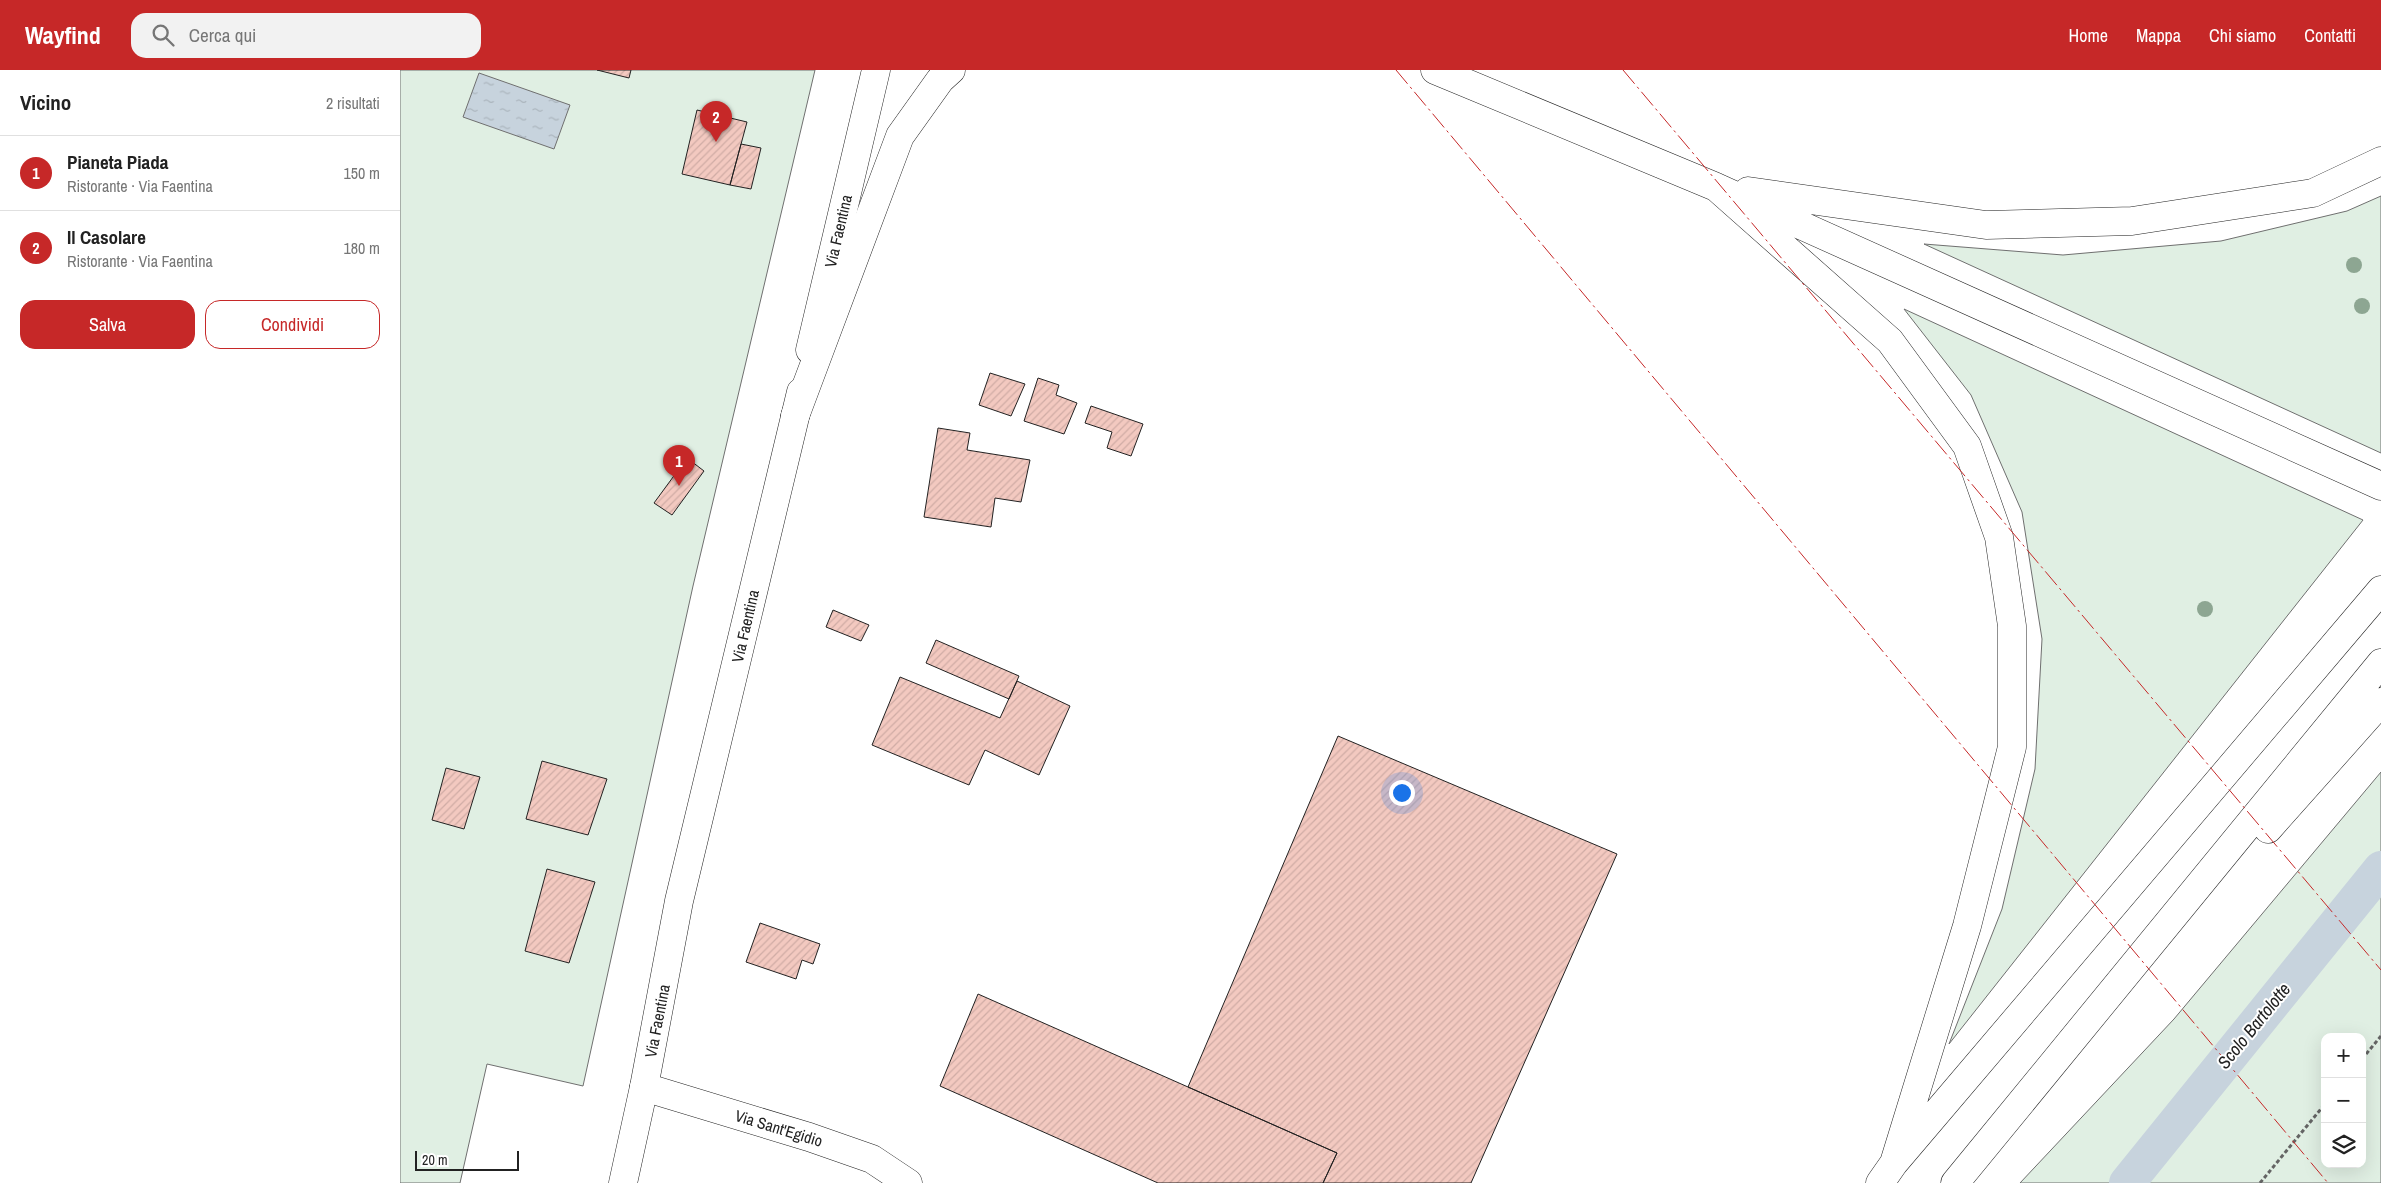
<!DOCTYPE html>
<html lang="it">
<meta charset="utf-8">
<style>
body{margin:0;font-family:"Archivo Narrow",sans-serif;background:#f2f2f2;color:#222}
.controls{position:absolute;right:15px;bottom:15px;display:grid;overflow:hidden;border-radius:10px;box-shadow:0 5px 20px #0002}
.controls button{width:45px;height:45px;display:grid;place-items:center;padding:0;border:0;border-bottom:1px solid #e0e0e0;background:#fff;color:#222;font:25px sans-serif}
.scale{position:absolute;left:15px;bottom:12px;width:104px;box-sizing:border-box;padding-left:5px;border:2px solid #222;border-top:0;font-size:14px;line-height:18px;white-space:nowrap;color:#222;-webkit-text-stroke:4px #fff;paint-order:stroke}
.you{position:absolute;left:1001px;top:722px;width:18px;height:18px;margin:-12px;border:4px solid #fff;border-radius:50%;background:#1a73e8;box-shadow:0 0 0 8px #1a73e833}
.badge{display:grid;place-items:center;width:32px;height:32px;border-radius:50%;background:#c62828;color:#fff;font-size:16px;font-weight:700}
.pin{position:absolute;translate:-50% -41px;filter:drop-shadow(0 1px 2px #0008)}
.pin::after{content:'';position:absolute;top:26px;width:18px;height:15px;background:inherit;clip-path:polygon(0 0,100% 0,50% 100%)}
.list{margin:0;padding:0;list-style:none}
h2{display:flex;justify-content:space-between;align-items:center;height:65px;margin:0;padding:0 20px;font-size:21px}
h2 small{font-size:16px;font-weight:400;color:#767676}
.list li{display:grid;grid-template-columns:32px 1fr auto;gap:15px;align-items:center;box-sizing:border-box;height:75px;padding:0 20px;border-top:1px solid #e0e0e0}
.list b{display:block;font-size:19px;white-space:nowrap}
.list p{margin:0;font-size:16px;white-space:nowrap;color:#767676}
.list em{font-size:16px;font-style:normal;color:#767676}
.actions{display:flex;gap:10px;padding:15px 20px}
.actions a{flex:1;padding:11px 0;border:1px solid #c62828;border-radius:15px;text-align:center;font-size:18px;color:#c62828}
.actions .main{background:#c62828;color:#fff}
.icon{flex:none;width:28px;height:28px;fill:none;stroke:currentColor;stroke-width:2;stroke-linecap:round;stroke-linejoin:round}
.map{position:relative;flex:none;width:1981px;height:1113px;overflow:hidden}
header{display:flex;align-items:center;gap:30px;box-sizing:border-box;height:70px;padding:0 25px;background:#c62828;color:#fff}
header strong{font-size:24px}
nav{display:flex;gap:28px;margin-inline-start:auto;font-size:18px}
.search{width:350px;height:45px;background:#f2f2f2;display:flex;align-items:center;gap:12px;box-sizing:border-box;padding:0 18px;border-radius:15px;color:#767676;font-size:19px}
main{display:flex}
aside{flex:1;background:#fff}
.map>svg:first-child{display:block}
.green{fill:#e0efe3;stroke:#6f6f6f;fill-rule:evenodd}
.water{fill:url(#water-ripples);stroke:#6f6f6f}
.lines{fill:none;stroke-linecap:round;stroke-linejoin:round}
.canal{stroke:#c7d3dd;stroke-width:36}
.building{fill:url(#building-hatch);stroke:#222}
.minor-casing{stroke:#222;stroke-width:29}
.major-casing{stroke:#222;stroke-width:29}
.highway-casing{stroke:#222;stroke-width:29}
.path{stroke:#646464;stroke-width:3;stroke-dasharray:4 2.5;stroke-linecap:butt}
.minor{stroke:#fff;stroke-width:28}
.major{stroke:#fff;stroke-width:28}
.highway{stroke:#fff;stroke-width:28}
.power{stroke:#c62828;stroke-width:1;stroke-dasharray:18 4 2.5 4;stroke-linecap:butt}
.tree{fill:#8da692}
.labels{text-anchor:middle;stroke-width:4;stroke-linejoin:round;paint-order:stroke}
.street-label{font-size:16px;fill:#222;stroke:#fff}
.water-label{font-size:18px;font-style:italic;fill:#222;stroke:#fff}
</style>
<header>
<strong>Wayfind</strong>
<div class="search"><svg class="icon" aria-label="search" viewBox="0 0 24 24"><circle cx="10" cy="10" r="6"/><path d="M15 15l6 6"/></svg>Cerca qui</div>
<nav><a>Home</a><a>Mappa</a><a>Chi siamo</a><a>Contatti</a></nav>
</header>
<main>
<aside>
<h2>Vicino<small>2 risultati</small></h2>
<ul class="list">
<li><span class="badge">1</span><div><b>Pianeta Piada</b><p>Ristorante · Via Faentina</p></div><em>150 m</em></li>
<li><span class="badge">2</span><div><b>Il Casolare</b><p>Ristorante · Via Faentina</p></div><em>180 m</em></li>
</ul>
<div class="actions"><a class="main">Salva</a><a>Condividi</a></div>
</aside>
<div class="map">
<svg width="1981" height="1113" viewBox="0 0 1981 1113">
<defs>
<pattern id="water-ripples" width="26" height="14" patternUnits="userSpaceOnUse" patternTransform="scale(1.25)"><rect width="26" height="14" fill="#c7d3dd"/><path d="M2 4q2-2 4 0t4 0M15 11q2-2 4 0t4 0" fill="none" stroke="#abb5bd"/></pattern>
<pattern id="building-hatch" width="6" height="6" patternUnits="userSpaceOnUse" patternTransform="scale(1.25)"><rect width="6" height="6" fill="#f3c9c0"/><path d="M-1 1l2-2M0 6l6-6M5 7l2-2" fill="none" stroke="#d0aca5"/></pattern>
</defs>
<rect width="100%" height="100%" fill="#fff"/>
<path class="green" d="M0 0H415L293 516 183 1016 87 994 60 1113H0Z
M1981 126V383L1524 174 1663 185 1821 171 1947 141Z
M1504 239 1963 450 1549 974 1602 839 1635 699 1642 569 1622 442 1571 325Z
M1981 702V1113H1620L1774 949ZM1925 967H1962V1094H1925Z"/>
<path class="water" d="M79 3 170 35 154 79 63 47Z"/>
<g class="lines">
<path class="canal" d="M1727 1113 1981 799"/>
</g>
<path class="building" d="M197 0H231L229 8Z
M297 40 347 52 330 115 282 104Z
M341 74 361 78 351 119 330 115Z
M590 303 625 314 611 346 579 335Z
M638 308 659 315 656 325 677 333 664 364 624 351Z
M691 336 743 354 731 386 707 378 712 362 685 353Z
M538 358 570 363 567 380 630 390 621 432 595 428 591 457 524 447Z
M287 388 304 401 272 445 254 433Z
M433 540 469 555 461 571 426 557Z
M536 570 619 606 609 629 526 593Z
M500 607 600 648 617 611 670 636 639 705 585 680 569 715 472 675Z
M938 666 1217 784 1071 1113H923L937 1083 788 1017Z
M142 691 207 709 188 765 126 749Z
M46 698 80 707 64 759 32 750Z
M147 799 195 812 169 893 125 881Z
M360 853 420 874 413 894 402 890 396 909 346 892Z
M578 924 937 1083 923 1113H758L540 1016Z"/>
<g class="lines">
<defs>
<path id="minor" d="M244 1017 409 1067 472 1089 508 1113"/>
<path id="major" d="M410 280 476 0
M223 1113 244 1017 279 831 401 322"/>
<path id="highway" d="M1035 0 1316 117 1981 416
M1316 117 1490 271 1567 376 1599 467 1612 556V677L1567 856 1494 1093
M1348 121 1586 155 1732 151 1913 123 1981 91
M395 346 500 66 540 10 551 0
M1868 759 1981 632
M1480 1113 1494 1093 1981 520
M1555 1113 1981 593"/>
</defs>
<use href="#minor" class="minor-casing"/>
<use href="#major" class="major-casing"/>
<use href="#highway" class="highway-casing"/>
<path class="path" d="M1962 989 1981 966
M1860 1113 1925 1034"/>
<use href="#minor" class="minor"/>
<use href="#major" class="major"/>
<use href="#highway" class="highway"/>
<path class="power" d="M996 0 1928 1113
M1223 0 1981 900"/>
</g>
<g class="tree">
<circle cx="1954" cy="195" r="8"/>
<circle cx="1962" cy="236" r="8"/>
<circle cx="1805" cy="539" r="8"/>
</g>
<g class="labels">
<g class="street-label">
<text transform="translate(438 161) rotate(-77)" y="6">Via Faentina</text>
<text transform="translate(345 556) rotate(-77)" y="6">Via Faentina</text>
<text transform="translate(257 951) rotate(-79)" y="6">Via Faentina</text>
<text transform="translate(379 1058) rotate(17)" y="6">Via Sant'Egidio</text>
</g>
<g class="water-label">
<text transform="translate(1854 956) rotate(-51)" y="6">Scolo Bartolotte</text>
</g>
</g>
</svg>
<div class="controls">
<button>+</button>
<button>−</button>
<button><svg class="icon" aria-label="layers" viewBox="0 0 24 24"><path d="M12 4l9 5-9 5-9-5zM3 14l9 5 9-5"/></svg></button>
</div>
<div class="scale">20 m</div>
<div class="you"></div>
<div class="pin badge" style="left:279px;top:416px">1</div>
<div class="pin badge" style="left:316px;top:72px">2</div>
</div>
</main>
